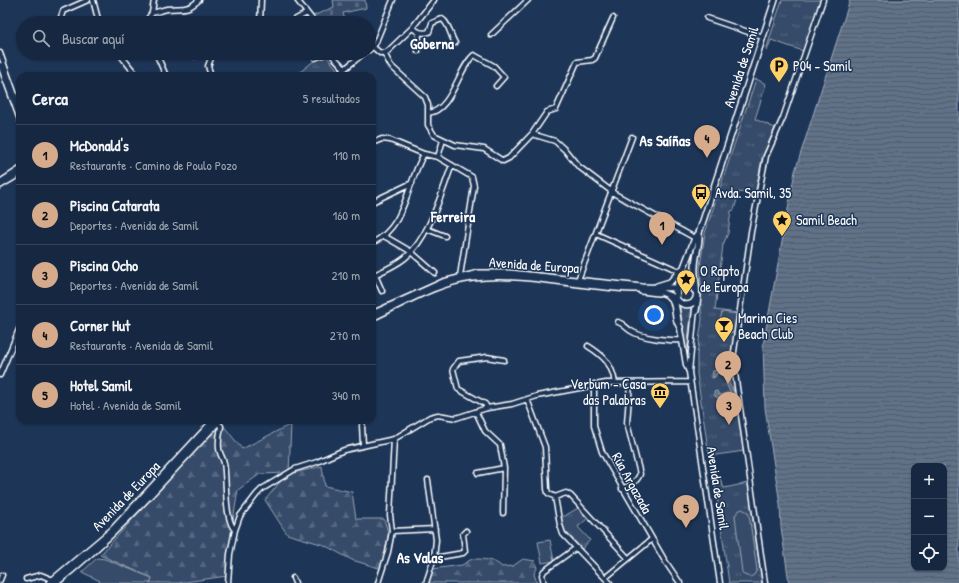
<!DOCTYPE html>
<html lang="es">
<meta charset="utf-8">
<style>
body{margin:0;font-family:"Patrick Hand",sans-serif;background:#1f3048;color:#f1f3f6}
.controls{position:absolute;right:12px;bottom:12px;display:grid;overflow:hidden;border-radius:8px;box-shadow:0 1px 3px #0004}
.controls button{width:36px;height:36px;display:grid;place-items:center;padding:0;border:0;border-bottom:1px solid #35445a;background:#162841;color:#f1f3f6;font:20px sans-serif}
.you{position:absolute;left:654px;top:315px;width:14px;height:14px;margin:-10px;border:3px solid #fff;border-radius:50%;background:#1a73e8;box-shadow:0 0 0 6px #1a73e833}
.badge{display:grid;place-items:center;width:26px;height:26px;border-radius:50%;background:#d6ab8b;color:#111;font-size:13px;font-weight:700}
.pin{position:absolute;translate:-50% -33px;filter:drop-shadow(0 1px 2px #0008)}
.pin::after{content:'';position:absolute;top:21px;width:14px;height:12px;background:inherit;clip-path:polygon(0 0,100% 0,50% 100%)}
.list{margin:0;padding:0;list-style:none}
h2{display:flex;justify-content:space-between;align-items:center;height:52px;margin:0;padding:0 16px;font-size:17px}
h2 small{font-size:13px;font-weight:400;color:#9ea6b1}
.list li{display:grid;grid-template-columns:26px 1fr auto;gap:12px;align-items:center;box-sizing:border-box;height:60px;padding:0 16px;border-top:1px solid #35445a}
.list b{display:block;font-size:15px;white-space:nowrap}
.list p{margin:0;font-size:13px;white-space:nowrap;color:#9ea6b1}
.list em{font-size:13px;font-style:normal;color:#9ea6b1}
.icon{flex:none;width:22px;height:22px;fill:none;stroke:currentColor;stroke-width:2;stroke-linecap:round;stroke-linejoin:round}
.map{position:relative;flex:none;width:959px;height:583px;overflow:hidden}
.search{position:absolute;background:#162841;box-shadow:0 1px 3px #0004;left:16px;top:16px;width:360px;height:44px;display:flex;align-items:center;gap:10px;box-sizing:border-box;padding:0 14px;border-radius:22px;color:#9ea6b1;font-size:15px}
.panel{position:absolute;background:#162841;box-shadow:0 1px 3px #0004;left:16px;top:72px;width:360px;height:352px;border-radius:12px}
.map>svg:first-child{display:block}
.grass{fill:url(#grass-tufts);stroke:#9aa5b4}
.forest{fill:url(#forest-firs);stroke:#9aa5b4}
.cemetery{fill:url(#cemetery-stones);stroke:#9aa5b4}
.garden{fill:#364b69;stroke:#9aa5b4}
.water{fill:url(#water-rules);stroke:#a0aab8;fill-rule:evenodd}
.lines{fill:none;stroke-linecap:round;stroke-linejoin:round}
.minor-casing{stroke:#fff;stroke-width:7}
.major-casing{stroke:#fff;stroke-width:8}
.minor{stroke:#1d3557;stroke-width:4}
.major{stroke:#1d3557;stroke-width:5}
.labels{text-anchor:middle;stroke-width:3;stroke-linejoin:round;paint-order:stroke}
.poi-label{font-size:14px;fill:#fff;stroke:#1d3557;text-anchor:start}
.street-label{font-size:14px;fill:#fff;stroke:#1d3557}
.neighbourhood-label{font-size:15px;font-weight:bold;fill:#fff;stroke:#1d3557}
</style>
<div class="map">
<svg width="959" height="583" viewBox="0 0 959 583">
<defs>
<pattern id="grass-tufts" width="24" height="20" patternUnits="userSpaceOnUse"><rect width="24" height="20" fill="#364b69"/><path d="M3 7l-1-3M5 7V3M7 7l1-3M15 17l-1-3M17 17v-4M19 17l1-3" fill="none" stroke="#546680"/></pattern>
<pattern id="forest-firs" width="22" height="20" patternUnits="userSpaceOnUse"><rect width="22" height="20" fill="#364b69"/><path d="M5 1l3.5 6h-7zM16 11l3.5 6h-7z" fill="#546680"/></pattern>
<pattern id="cemetery-stones" width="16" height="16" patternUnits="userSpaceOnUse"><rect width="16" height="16" fill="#364b69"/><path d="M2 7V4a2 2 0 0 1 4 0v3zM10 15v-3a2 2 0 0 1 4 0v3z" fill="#546680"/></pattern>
<pattern id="water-rules" width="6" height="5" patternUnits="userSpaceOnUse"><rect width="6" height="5" fill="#617289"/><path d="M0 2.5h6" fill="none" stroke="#555d67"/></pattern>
</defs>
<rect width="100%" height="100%" fill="#1d3557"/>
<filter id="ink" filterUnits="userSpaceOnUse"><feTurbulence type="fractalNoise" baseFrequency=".025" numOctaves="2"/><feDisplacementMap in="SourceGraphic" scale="8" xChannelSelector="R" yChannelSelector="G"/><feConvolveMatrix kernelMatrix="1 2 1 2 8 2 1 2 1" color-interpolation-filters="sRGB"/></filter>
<g filter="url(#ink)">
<path class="grass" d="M782 0H820L803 51 771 40 767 51 766 50Z
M326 56 337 69 330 76H295L315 60Z
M756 79 766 84 755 119 775 128 762 158 755 195 739 192 734 210 731 211 728 233 723 245 715 310 738 313 731 358 744 451 709 456 697 374V354L702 319 699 287H701L700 266 705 233Z
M692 305 687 350 689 370 680 306 686 307Z
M719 476 724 488 748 483 762 583H729L714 477Z
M578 508 588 518 578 527 590 540 582 549 565 531 561 518Z"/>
<path class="forest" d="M291 424 289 473 260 474 238 490 231 533 227 576 178 583H150L152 578 100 555 206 439 223 425 242 449Z
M322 466 325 486 352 492 356 519H384L391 542 382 569 352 560 324 545 287 534 265 500 286 475Z
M472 559C483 559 494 559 502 567L513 566 523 559 535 561 537 568 534 574 537 583H428L432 569 462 565Z"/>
<path class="cemetery" d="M333 0H365L366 8 343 13 345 20 344 23H318L313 16 334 7Z"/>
<path class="garden" d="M722 312 738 314 735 333 718 330Z
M742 509 748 512 749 515 757 570 754 575 750 577 744 575 742 572 735 516 738 511Z
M550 540 554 561 542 563 538 542Z
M97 558 105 559 152 578 150 583H98L100 581 82 572Z"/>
<path class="water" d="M850 0H959V583H789L781 527 780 504 765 408 763 345 795 171ZM914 466H944V568H914Z
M722 369H727L731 373 729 384 733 388 734 392C730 399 720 401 715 396L714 392 717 391 719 395 730 392 726 383 728 375 725 372 717 373 715 377 712 378 713 371Z"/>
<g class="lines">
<defs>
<path id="minor" d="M93 0 99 23
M297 0 315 23
M152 13C157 12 162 10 167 9 182 7 186 12 199 0
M61 17 63 11 88 0
M707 18 763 37
M145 23 152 13 154 0
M260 23 261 0
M289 23 307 13
M412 28C418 32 422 34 429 32L432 23 442 19C449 23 450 35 455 43
M491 35 528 0
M373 47 380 53 387 52 412 28 434 0
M369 50 375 44 393 0
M418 51 419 33
M0 53 20 109
M119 53 137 76
M156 53 166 76
M313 53 315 58 328 53
M330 53 344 68
M384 53 391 66 425 97 428 105V125L434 135 455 145 484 149 503 161 509 158 532 134 555 141 565 150 578 166 615 194 695 238
M195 56 197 53
M0 65 20 120
M211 76 208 66 213 53
M336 76 364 53
M428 113C452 111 458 68 474 55L494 66 504 77 496 86
M532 134 547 112 556 109 577 62 592 60 595 58 613 18
M372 143 382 139 390 140 424 154 438 157 472 177 474 186 460 276
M438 157 443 140
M0 182 20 169
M0 186 20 174
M372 202 412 183
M427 229 445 236
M596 234 679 271
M384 236 410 251 435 273
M372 243C407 226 406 184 424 154
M375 275 382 291
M372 276C383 271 395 266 405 258 429 238 441 194 452 165
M578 280 632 137
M675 299 686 365 689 372
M695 309 689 372 720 583
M618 322C624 324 626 328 631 331 641 338 670 341 681 340
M588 346C604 356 612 364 615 383
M0 375 20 327
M594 384V426L602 452 665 561 680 583
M527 399 545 447 547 489 548 493 555 497
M487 408 485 404 458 389 453 369 459 361 487 357 504 360
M476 412 485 431 500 445 504 468 478 473
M217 423 221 426C220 433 218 441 219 448 219 453 223 458 224 463 227 479 224 520 235 530L240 516 257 494 262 489 295 469 317 462 344 450 394 439 430 417 438 415 456 418 487 408 512 404 537 396 606 383 690 382
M363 445 362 425 364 420
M622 489C630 485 637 482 640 474L627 423 630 384
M555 497 560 525 563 534 610 583
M555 497 566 493 571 496 628 558
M503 513 504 468
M392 531 435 529
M434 558 463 553 465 551 463 534 466 531
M293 578 295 583
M605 578 652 539
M26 579 41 575 53 580
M0 580 2 575
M228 583 230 554 235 530
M378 583 388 552 392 531 390 515 394 439
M426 583 434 558 436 540 428 480
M544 583 542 575 544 571 576 548
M765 583 733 359 751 232 766 156 783 118 823 0"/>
<path id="major" d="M657 286 670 282 681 270
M655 290 676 298
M641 291 658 293
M675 291 695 238 699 233
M695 291 691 286 682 285 677 290 676 298C681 306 692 308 696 298 698 289 694 276 695 267 695 256 700 244 699 233L775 0
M668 296C679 304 672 318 680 327
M696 311 698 296
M372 314 443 282 479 273H510L642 287 678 288
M372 318C404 303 438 282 473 278 529 271 587 290 643 289
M49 583 112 530 214 420
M56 583C117 535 167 477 220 420"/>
</defs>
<use href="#minor" class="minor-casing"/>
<use href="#major" class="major-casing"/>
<use href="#minor" class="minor"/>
<use href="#major" class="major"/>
</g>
</g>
<defs>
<symbol id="parking-pin" viewBox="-11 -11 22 30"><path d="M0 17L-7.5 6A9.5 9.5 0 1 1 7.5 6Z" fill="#ffd166" stroke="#1d3557"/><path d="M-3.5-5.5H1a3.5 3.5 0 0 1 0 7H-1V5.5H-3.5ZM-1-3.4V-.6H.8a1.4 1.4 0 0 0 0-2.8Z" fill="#111"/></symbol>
<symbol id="bus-pin" viewBox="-11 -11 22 30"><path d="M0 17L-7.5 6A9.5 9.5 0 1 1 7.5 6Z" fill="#ffd166" stroke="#1d3557"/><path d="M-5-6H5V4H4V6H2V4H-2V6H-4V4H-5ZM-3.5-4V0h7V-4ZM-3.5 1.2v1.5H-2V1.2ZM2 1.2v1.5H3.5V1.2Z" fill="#111"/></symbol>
<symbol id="sight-pin" viewBox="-11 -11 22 30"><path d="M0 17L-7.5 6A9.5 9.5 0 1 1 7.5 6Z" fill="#ffd166" stroke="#1d3557"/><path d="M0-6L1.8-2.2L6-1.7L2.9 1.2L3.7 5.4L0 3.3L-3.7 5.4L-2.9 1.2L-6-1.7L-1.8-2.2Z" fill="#111"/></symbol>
<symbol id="bar-pin" viewBox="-11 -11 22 30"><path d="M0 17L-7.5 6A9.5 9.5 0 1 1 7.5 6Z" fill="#ffd166" stroke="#1d3557"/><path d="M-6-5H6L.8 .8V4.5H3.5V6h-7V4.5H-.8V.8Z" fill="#111"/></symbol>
<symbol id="museum-pin" viewBox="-11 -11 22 30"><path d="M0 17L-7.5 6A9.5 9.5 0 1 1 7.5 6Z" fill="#ffd166" stroke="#1d3557"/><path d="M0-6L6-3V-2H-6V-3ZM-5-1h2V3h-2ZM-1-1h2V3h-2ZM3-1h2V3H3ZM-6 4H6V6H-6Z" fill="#111"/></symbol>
</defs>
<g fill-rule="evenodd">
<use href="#parking-pin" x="768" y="55" width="22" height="30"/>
<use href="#bus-pin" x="690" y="182" width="22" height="30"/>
<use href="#sight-pin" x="771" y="209" width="22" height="30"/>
<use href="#sight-pin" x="675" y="268" width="22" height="30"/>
<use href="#bar-pin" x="713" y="315" width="22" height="30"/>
<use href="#museum-pin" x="649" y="381" width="22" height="30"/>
</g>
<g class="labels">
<g class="poi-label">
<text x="793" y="71">P04 - Samil</text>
<text x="715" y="198">Avda. Samil, 35</text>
<text x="796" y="225">Samil Beach</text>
<text x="700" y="276">O Rapto<tspan x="700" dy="16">de Europa</tspan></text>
<text x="738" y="323">Marina Cies<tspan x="738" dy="16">Beach Club</tspan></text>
<text x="646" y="389" text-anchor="end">Verbum - Casa<tspan x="646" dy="16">das Palabras</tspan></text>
</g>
<g class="street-label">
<text transform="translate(741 67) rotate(-72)" y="5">Avenida de Samil</text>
<text transform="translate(534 265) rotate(4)" y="5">Avenida de Europa</text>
<text transform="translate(632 483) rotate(61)" y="5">Rúa Argazada</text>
<text transform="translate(718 488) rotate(81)" y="5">Avenida de Samil</text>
<text transform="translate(126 496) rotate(-46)" y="5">Avenida de Europa</text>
</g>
<g class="neighbourhood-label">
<text x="432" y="49">Goberna</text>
<text x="665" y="146">As Saíñas</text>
<text x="453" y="222">Ferreira</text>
<text x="420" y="563">As Valas</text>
</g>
</g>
</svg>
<div class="controls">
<button>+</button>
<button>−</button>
<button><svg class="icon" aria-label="locate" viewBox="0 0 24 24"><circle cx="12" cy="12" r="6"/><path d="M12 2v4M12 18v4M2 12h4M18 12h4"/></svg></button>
</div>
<div class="you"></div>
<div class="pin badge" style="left:662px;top:245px">1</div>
<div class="pin badge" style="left:728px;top:384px">2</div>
<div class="pin badge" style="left:729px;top:425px">3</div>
<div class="pin badge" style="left:707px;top:158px">4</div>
<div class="pin badge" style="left:686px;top:528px">5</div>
<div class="search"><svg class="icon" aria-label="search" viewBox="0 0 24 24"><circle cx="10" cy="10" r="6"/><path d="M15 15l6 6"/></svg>Buscar aquí</div>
<section class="panel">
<h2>Cerca<small>5 resultados</small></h2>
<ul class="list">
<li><span class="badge">1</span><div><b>McDonald's</b><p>Restaurante · Camino de Poulo Pozo</p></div><em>110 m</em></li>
<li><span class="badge">2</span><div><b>Piscina Catarata</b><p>Deportes · Avenida de Samil</p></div><em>160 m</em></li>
<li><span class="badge">3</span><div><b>Piscina Ocho</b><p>Deportes · Avenida de Samil</p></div><em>210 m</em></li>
<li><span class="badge">4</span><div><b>Corner Hut</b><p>Restaurante · Avenida de Samil</p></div><em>270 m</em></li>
<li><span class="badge">5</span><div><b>Hotel Samil</b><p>Hotel · Avenida de Samil</p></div><em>340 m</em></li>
</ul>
</section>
</div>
